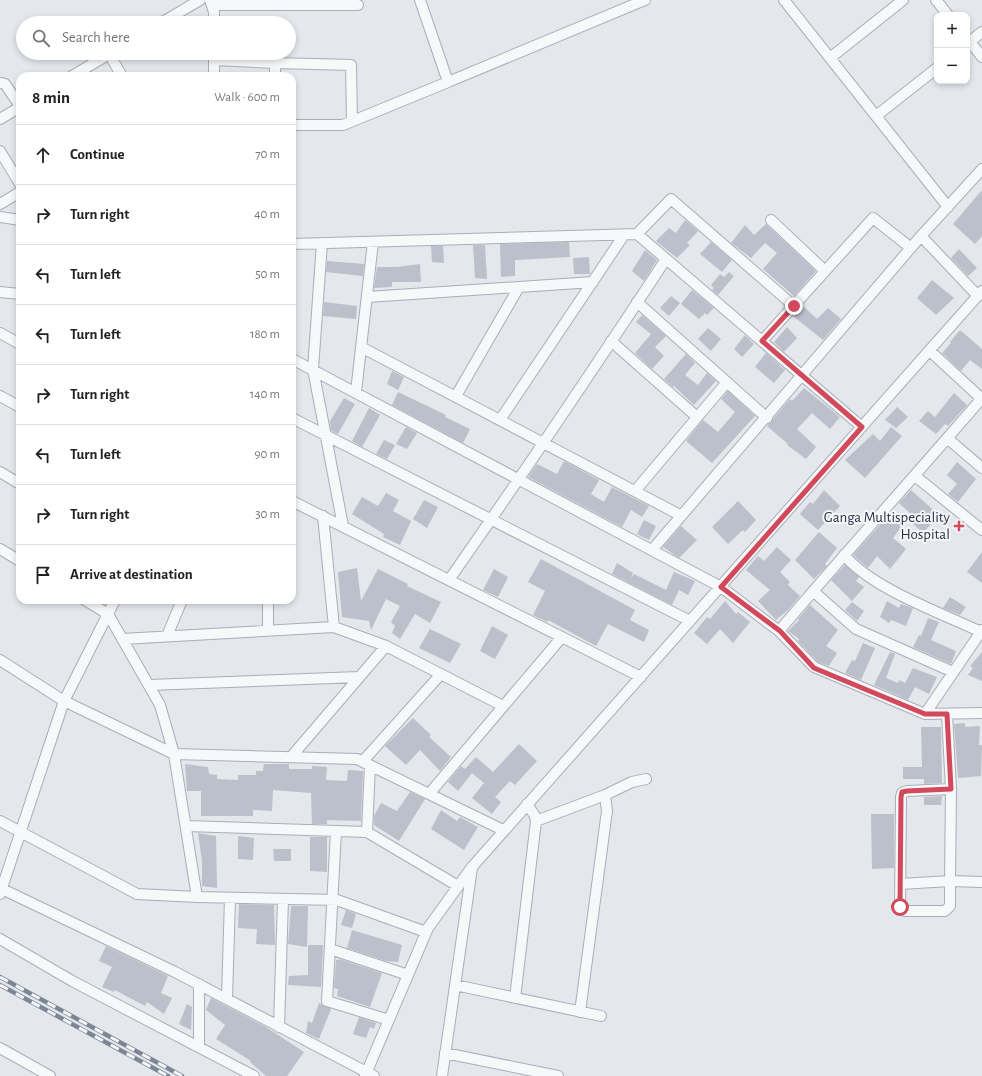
<!DOCTYPE html>
<meta charset="utf-8">
<style>
body{margin:0;font-family:"Alegreya Sans",sans-serif;background:#f6f6f6;color:#222}
.controls{position:absolute;right:12px;top:12px;display:grid;overflow:hidden;border-radius:8px;box-shadow:0 2px 6px #0003}
.controls button{width:36px;height:36px;display:grid;place-items:center;padding:0;border:0;border-bottom:1px solid #e0e0e0;background:#fff;color:#222;font:20px sans-serif}
.stop{position:absolute;width:12px;height:12px;margin:-9px;border:3px solid #d1495b;border-radius:50%;background:#fff}
.stop.end{background:#d1495b;border-color:#fff;box-shadow:0 1px 4px #0008}
.list{margin:0;padding:0;list-style:none}
h2{display:flex;justify-content:space-between;align-items:center;height:52px;margin:0;padding:0 16px;font-size:17px}
h2 small{font-size:13px;font-weight:400;color:#767676}
.list li{display:grid;grid-template-columns:26px 1fr auto;gap:12px;align-items:center;box-sizing:border-box;height:60px;padding:0 16px;border-top:1px solid #e0e0e0}
.list b{display:block;font-size:15px;white-space:nowrap}
.list em{font-size:13px;font-style:normal;color:#767676}
.icon{flex:none;width:22px;height:22px;fill:none;stroke:currentColor;stroke-width:2;stroke-linecap:round;stroke-linejoin:round}
.map{position:relative;flex:none;width:982px;height:1076px;overflow:hidden}
.search{position:absolute;background:#fff;box-shadow:0 2px 6px #0003;left:16px;top:16px;width:280px;height:44px;display:flex;align-items:center;gap:10px;box-sizing:border-box;padding:0 14px;border-radius:22px;color:#767676;font-size:15px}
.panel{position:absolute;background:#fff;box-shadow:0 2px 6px #0003;left:16px;top:72px;width:280px;height:532px;border-radius:12px}
.map>svg:first-child{display:block}
.building{fill:#bbc0ca}
.lines{fill:none;stroke-linecap:round;stroke-linejoin:round}
.street-casing{stroke:#a9aeb7;stroke-width:12}
.street{stroke:#f7f8fa;stroke-width:10}
.rail-casing{stroke:#7d8696;stroke-width:4.5}
.rail{stroke:#f4f6f9;stroke-width:3;stroke-dasharray:9;stroke-linecap:butt}
.route{stroke:#d1495b;stroke-width:5}
.poi-dot{fill:#d1495b;stroke:#f4f6f9;stroke-width:1.5}
.labels{text-anchor:middle;stroke-width:4;stroke-linejoin:round;paint-order:stroke}
.poi-label{font-size:15px;fill:#2b3445;stroke:#f4f6f9;text-anchor:end}
</style>
<div class="map">
<svg width="982" height="1076" viewBox="0 0 982 1076">
<rect width="100%" height="100%" fill="#e4e7ec"/>
<path class="building" d="M982 190V236L975 244 953 224Z
M685 220 698 231 687 243 690 245 677 258 656 241 669 228 676 233Z
M766 224 816 271 794 296 763 269 777 253 765 243 751 258 731 243 745 225 754 235Z
M569 242 570 257 515 260V276L501 277 500 244Z
M711 242 732 260 722 272 700 254Z
M473 245H485L487 279 475 278Z
M431 246H443L444 263 432 262Z
M959 249 977 268 968 276 951 258Z
M645 250 657 260 644 281 632 271Z
M589 257 590 274H574L573 258Z
M327 261 364 264 363 276 326 272Z
M420 264 421 282H392V287L374 288 377 267H397Z
M729 272 734 276 718 295 712 290 714 288 711 285 720 274 724 277Z
M932 280 954 298 936 315 917 298Z
M692 290 714 308 707 315 705 313 699 319 681 304Z
M671 296 680 303 669 316 660 308Z
M324 302 357 306 356 319 323 316Z
M803 306 817 319 828 308 841 319 823 340 793 316Z
M642 315 666 336 655 347 664 356 652 369 635 353 651 334 636 322Z
M787 327 797 338 784 352 774 342Z
M708 328 721 339 711 351 698 339Z
M960 330 982 349V369L970 360 961 371 942 353 951 343 950 342Z
M745 335 754 344 742 357 734 349Z
M766 353 785 370 774 383 755 367Z
M686 354 695 363 685 375 698 385 707 373 716 381 694 405 674 386 673 387 664 379Z
M392 371 404 377 398 390 387 384Z
M804 388 840 417 830 429 812 413 797 429 816 447 806 459 787 445 788 444 767 426 790 399 792 401Z
M728 391 755 416 712 463 686 441 703 420 718 432 735 412 721 399Z
M398 392 446 415 445 417 470 429 463 443 392 405Z
M954 393 967 405 948 426 945 424 936 434 919 421 928 411 935 417Z
M344 398 355 404 338 434 331 431 330 421Z
M897 407 908 417 896 428 885 420Z
M369 408 380 415 362 447 352 441Z
M406 427 417 433 407 449 396 444Z
M891 427 902 436 865 478 845 460 873 434 880 441Z
M384 440 395 445 387 459 376 454Z
M564 461 599 480 591 494 604 502 612 487 649 506 642 517 631 510 622 527 528 477 537 464 557 474Z
M957 462 976 479 958 502 948 494 957 484 947 475Z
M824 490 840 506 818 530 800 514 810 502 813 504Z
M911 490 939 515 923 533 909 520 913 516 899 503Z
M386 493 399 500 393 511 411 521 400 545 383 537 384 534 352 514 362 497 378 506Z
M424 500 438 507 427 528 413 519Z
M738 501 756 520 745 532 743 530 728 544 712 527Z
M889 515 902 526 893 538 906 549 890 569 877 556 868 568 853 555Z
M644 520 656 526 649 540 637 534Z
M681 526 697 540 679 558 663 547Z
M819 532 837 548 825 564 827 566 814 579 795 560Z
M777 547 791 560 780 572 790 582 788 585 800 596 788 610 776 620 758 601 770 590 746 570 758 556 764 561Z
M982 552V583L967 572Z
M541 559 635 610 630 620 649 630 644 642 608 624 596 646 548 620 547 622 533 615 545 591 528 582Z
M617 563 633 573 631 578 634 574 666 590 674 572 695 581 688 595 679 590 672 605 612 574Z
M845 565 859 577 856 581 864 587 852 601 831 580Z
M357 568 361 601 378 569 408 584 407 586 441 602 430 623 415 614 400 639 392 633 395 626 391 622 400 606 386 599 371 630 369 621 342 617 338 572Z
M494 569 508 577 498 597 483 590Z
M950 597 966 607 960 615 943 608Z
M725 601 736 614 738 612 750 622 733 643 720 629 707 644 694 633 707 617 710 619Z
M887 601 899 608 901 604 913 608 906 626 891 620 889 623 880 617Z
M852 602 864 611 857 621 845 610Z
M810 605 838 630 826 646 837 653 829 666 818 662 798 641 799 639 788 631 799 620 798 619Z
M928 618 939 622 931 640 956 651 951 664 913 647 919 635 921 636Z
M492 626 508 635 495 659 480 651Z
M430 629 461 644 450 663 419 648Z
M863 643 875 648 861 680 845 673 852 660 855 661Z
M890 652 895 654 886 678 898 683 899 680 905 683 913 668 937 677 929 694 915 687 908 700 874 685Z
M982 652V681L968 675 973 668 970 666Z
M413 718 431 735 429 737 451 757 440 771 420 750 406 765 385 746Z
M965 723V727L980 726 979 745H982L981 776 958 778 954 724Z
M921 727H941L942 783 924 784V779H903V767H922Z
M519 744 537 761 515 785 510 781 495 797 501 802 492 814 472 798 484 783 472 773 458 791 448 782 461 766 465 769 476 757 493 772Z
M185 764 208 767 209 774 217 775V779L238 780V775H256V771H263L264 764H289V769H312V766L327 767 326 780 347 781 348 770 363 771 361 821 327 820V824H312L311 793 273 790 272 811 253 810V816H201V791H187Z
M410 792 425 799 399 841 374 825V816L381 803 397 811Z
M942 796 941 805H924V797Z
M441 810 457 821 460 817 478 827 464 850 431 829Z
M871 814H894V868L872 869Z
M198 833 216 836 217 888 202 886V861Z
M238 836 254 838 253 860 238 859Z
M310 837H327V872L310 871Z
M273 849H291V861H274Z
M239 904 274 905 275 945 256 944 257 929 238 928Z
M291 906H308L307 947 288 944Z
M346 910 356 914 352 928 341 925Z
M352 930 402 945 398 962 386 961 347 948Z
M308 945H323L321 987 288 985 289 976 308 975Z
M106 946 168 976 161 993 172 998 164 1014 147 1002 145 1006 115 990 114 992 102 987 112 967 99 961Z
M339 959 382 973 370 1007 337 996 338 989 334 988 336 960H339Z
M211 998 266 1027 304 1052 287 1076H266L250 1062 251 1061 216 1039 225 1025 206 1010Z
M319 1003 331 1009 319 1039 306 1033 308 1021 312 1023Z
M187 1004 192 1007 191 1030 179 1024Z
M359 1017 376 1023 374 1029 370 1027 366 1038 353 1034Z"/>
<g class="lines">
<defs>
<path id="street" d="M210 0 214 12V23
M420 0 448 82 645 0
M784 0 948 207
M936 0 948 15
M212 5H358
M161 23 200 0
M967 38 982 57
M967 44 982 32
M214 53V76
M109 54 122 76
M830 58 903 0
M214 60 275 63V76
M275 63 351 65 352 121
M72 76 111 53
M0 83 5 84 20 106
M876 116 937 68
M0 119 20 107
M292 125H343L448 82
M0 151 20 184
M0 204 20 192
M0 217 20 220
M771 220 825 271
M637 234 671 199 794 306
M322 243 313 369 343 526
M292 244 637 234 862 427
M0 292 20 294
M978 296 921 236 982 169
M367 297 593 282
M637 302 767 418
M0 333 20 344
M611 341 697 417
M762 341 873 218 911 248
M361 347 680 515
M930 351 982 399
M292 359 721 587 779 631 814 667 925 714 982 713
M356 392 373 242
M0 396 20 407
M456 396 519 287
M292 418 690 621
M500 420 624 235
M947 438 982 468
M0 472 20 484
M915 476 982 530
M635 491 727 382
M292 501 641 677
M0 549 20 561
M652 550 921 236
M844 555C873 589 939 612 981 632
M449 580C523 474 595 367 666 259
M813 591 856 629 953 672
M85 600 108 614 160 705 174 754 357 759 503 830
M268 600V631
M334 627 386 646
M779 631C846 552 915 476 982 398
M167 636 182 600
M122 639 334 627 323 516
M0 660 64 701 174 754 197 897 137 894 0 821
M149 685 359 677
M925 714 982 630
M947 714 951 789 950 881 982 882
M291 757 386 646 503 706
M363 761 441 674
M429 794 562 637
M536 821 605 795 632 782 646 779
M186 826 367 832 458 886
M336 831 327 1001 389 1020
M367 832 370 765
M900 884 950 881V906L945 911H905L900 907 901 797 902 793 907 791 951 789
M0 888 175 972 374 1076
M0 894 64 701 115 600
M197 897 337 900 426 932
M0 939 74 982 254 1076
M330 949 408 975
M199 984V1047
M455 985 601 1016
M515 998 536 821 535 816 527 804
M227 999 230 898
M580 1012 607 811 605 795
M279 1027 283 899
M0 1048 50 1076
M445 1053 558 1076
M365 1076 428 928 472 867 982 291
M442 1076 472 868"/>
</defs>
<use href="#street" class="street-casing"/>
<use href="#street" class="street"/>
<defs>
<path id="rail" d="M0 977 182 1076
M0 985 168 1076"/>
</defs>
<use href="#rail" class="rail-casing"/>
<use href="#rail" class="rail"/>
</g>
<g class="lines">
<path class="route" d="M794 306 762 341 862 427 721 587 780 631 814 668 925 714H947L951 789 907 791 902 792 901 797 900 907"/>
</g>
<path class="poi-dot" d="M957 520h4v4h4v4h-4v4h-4v-4h-4v-4h4z"/>
<g class="labels">
<g class="poi-label">
<text x="950" y="522">Ganga Multispeciality<tspan x="950" dy="17">Hospital</tspan></text>
</g>
</g>
</svg>
<div class="controls">
<button>+</button>
<button>−</button>
</div>
<div class="stop" style="left:900px;top:907px"></div>
<div class="stop end" style="left:794px;top:306px"></div>
<div class="search"><svg class="icon" aria-label="search" viewBox="0 0 24 24"><circle cx="10" cy="10" r="6"/><path d="M15 15l6 6"/></svg>Search here</div>
<section class="panel">
<h2>8 min<small>Walk · 600 m</small></h2>
<ul class="list">
<li><svg class="icon" aria-label="ahead" viewBox="0 0 24 24"><path d="M12 20V5M6 11l6-6 6 6"/></svg><div><b>Continue</b></div><em>70 m</em></li>
<li><svg class="icon" aria-label="right" viewBox="0 0 24 24"><path d="M7 20v-9h11M14 6l5 5-5 5"/></svg><div><b>Turn right</b></div><em>40 m</em></li>
<li><svg class="icon" aria-label="left" viewBox="0 0 24 24"><path d="M17 20v-9H6M10 6l-5 5 5 5"/></svg><div><b>Turn left</b></div><em>50 m</em></li>
<li><svg class="icon" aria-label="left" viewBox="0 0 24 24"><path d="M17 20v-9H6M10 6l-5 5 5 5"/></svg><div><b>Turn left</b></div><em>180 m</em></li>
<li><svg class="icon" aria-label="right" viewBox="0 0 24 24"><path d="M7 20v-9h11M14 6l5 5-5 5"/></svg><div><b>Turn right</b></div><em>140 m</em></li>
<li><svg class="icon" aria-label="left" viewBox="0 0 24 24"><path d="M17 20v-9H6M10 6l-5 5 5 5"/></svg><div><b>Turn left</b></div><em>90 m</em></li>
<li><svg class="icon" aria-label="right" viewBox="0 0 24 24"><path d="M7 20v-9h11M14 6l5 5-5 5"/></svg><div><b>Turn right</b></div><em>30 m</em></li>
<li><svg class="icon" aria-label="arrive" viewBox="0 0 24 24"><path d="M6 21V4h12l-3 4 3 4H6"/></svg><div><b>Arrive at destination</b></div></li>
</ul>
</section>
</div>
